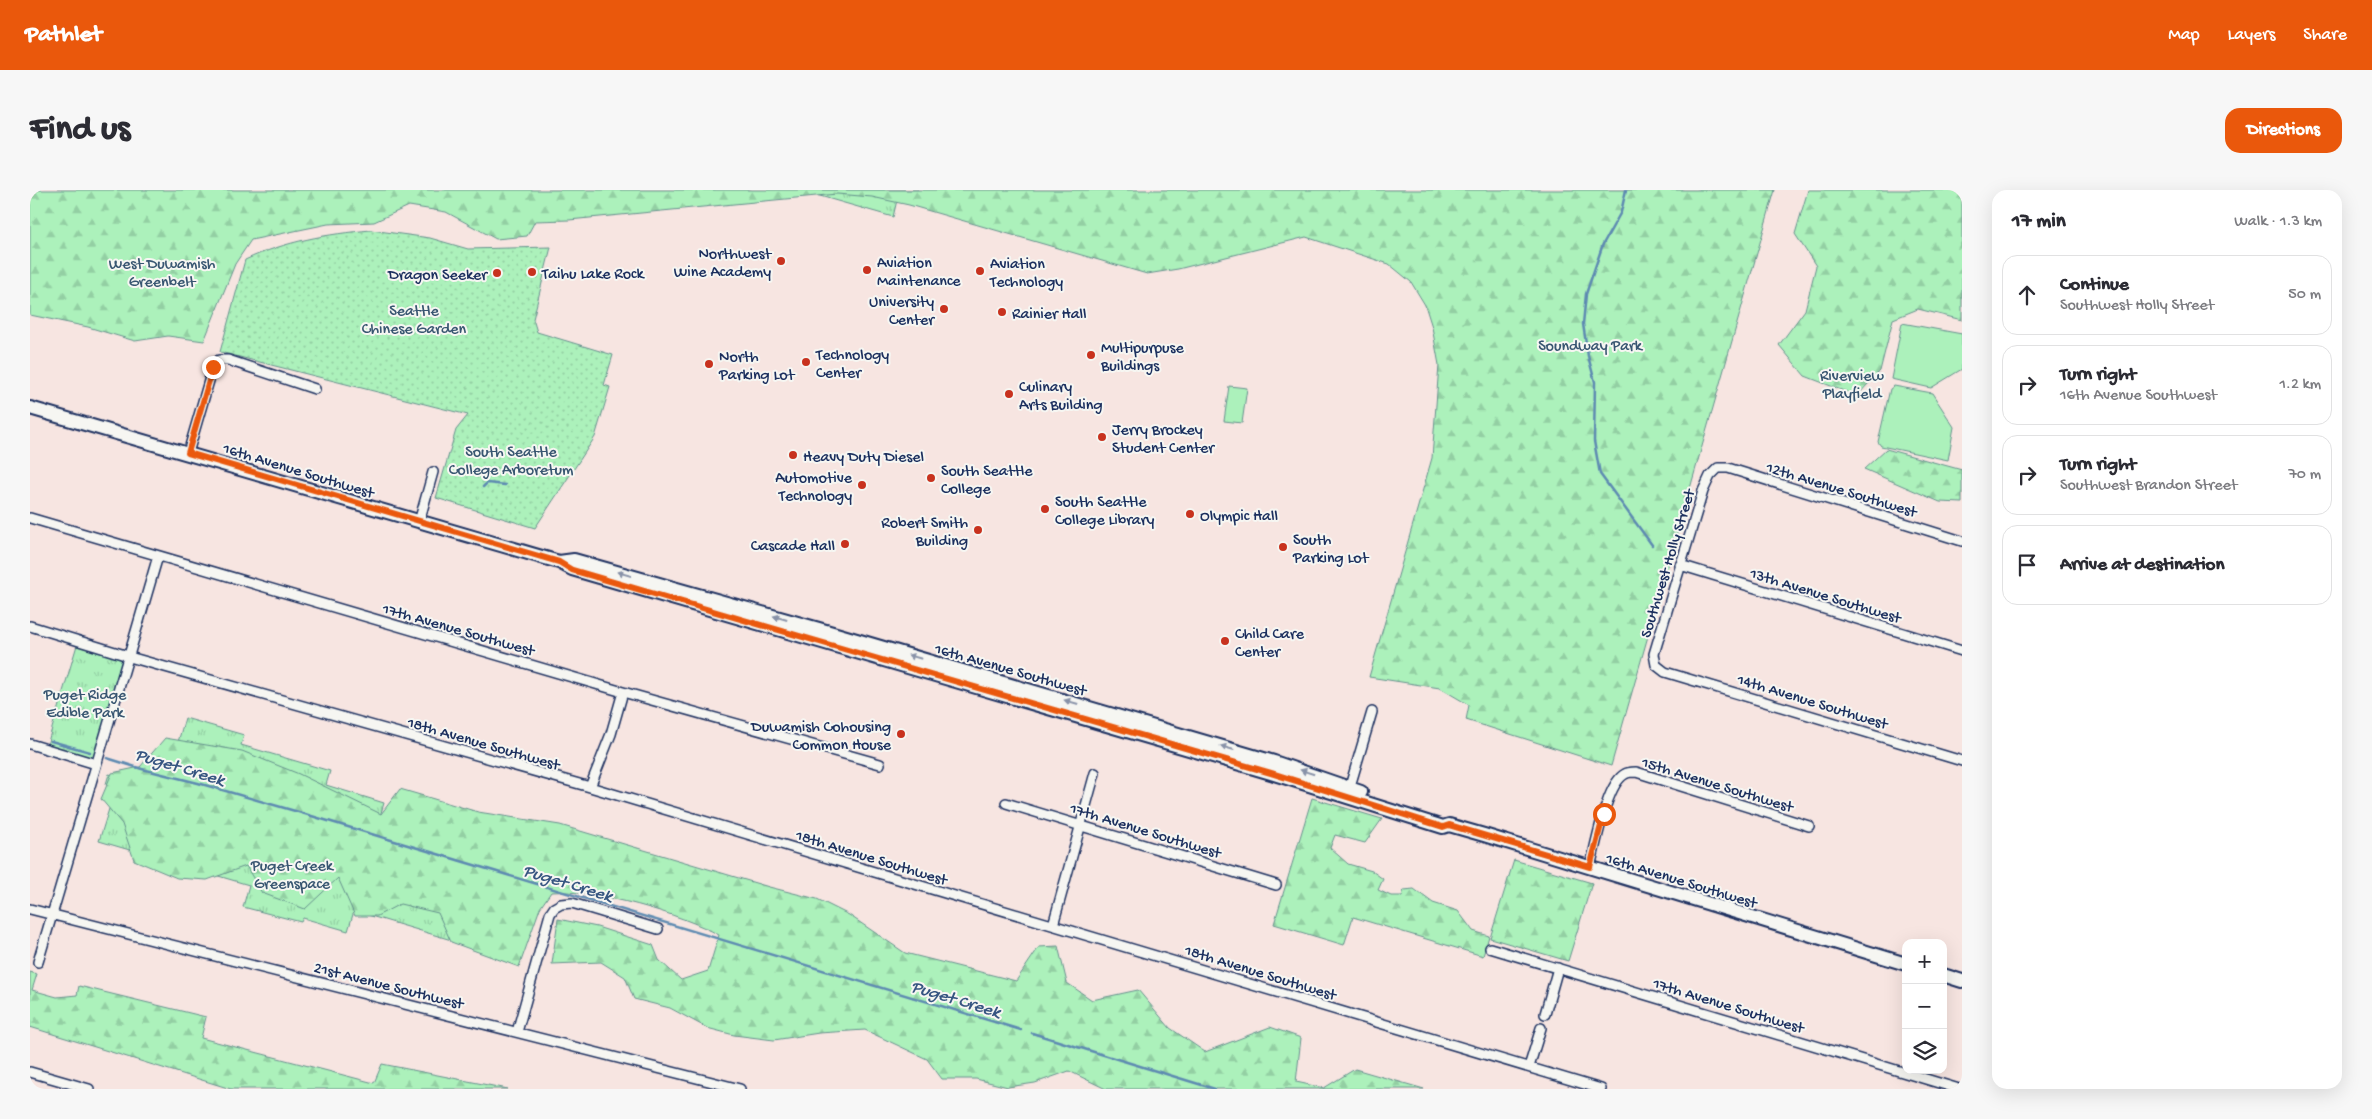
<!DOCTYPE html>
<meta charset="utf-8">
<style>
body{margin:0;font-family:"Gochi Hand",sans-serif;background:#f7f7f7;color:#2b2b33}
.controls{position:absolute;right:15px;bottom:15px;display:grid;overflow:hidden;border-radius:10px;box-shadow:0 5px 20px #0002}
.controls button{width:45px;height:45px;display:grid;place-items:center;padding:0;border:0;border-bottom:1px solid #e1e1e2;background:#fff;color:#2b2b33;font:25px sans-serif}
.stop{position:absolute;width:15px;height:15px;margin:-11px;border:4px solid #ea580c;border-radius:50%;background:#fff}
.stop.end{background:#ea580c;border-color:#fff;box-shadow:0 1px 5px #0008}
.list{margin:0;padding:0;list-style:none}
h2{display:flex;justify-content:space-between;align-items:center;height:65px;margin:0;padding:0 20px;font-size:21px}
h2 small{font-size:16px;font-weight:400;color:#7c7c81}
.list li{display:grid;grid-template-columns:32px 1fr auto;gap:15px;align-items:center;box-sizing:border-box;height:80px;margin:0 10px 10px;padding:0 10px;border:1px solid #e1e1e2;border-radius:15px}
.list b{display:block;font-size:19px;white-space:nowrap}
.list p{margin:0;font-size:16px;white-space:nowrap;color:#7c7c81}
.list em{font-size:16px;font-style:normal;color:#7c7c81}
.icon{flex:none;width:28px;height:28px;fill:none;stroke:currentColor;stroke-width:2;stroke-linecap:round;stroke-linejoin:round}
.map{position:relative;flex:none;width:1932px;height:899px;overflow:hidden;border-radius:15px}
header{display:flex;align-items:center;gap:30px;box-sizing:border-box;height:70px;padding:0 25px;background:#ea580c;color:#fff}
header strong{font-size:24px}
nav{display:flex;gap:28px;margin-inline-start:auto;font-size:18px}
.intro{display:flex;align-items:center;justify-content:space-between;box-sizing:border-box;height:120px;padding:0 30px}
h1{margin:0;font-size:35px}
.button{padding:12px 22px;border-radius:15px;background:#ea580c;color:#fff;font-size:18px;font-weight:700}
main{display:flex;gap:30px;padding:0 30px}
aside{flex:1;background:#fff;border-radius:15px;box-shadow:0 5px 20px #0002}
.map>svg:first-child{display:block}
.grass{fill:url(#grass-tufts);stroke:#64908c}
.forest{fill:url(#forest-firs);stroke:#64908c}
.garden{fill:url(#garden-dots);stroke:#64908c}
.pitch{fill:#acf1bb;stroke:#64908c}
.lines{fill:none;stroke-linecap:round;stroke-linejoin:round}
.stream{stroke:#5d8ab1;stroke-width:2.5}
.street-casing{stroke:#1b2f5e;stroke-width:12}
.secondary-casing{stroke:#1b2f5e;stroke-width:16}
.street{stroke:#f6f6f2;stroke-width:9}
.secondary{stroke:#f6f6f2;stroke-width:12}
.oneway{fill:#8892a8}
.route{stroke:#ea580c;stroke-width:6}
.poi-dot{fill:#c8321e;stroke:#f6f6f2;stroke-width:2}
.labels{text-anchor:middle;stroke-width:4;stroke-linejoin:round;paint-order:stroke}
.poi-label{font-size:16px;fill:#1b2f5e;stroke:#f6f6f2;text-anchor:start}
.park-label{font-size:16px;fill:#385671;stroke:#f6f6f2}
.street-label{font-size:16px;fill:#1b2f5e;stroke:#f6f6f2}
.water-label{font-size:18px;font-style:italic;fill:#365581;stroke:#f6f6f2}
</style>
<header>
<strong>Pathlet</strong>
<nav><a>Map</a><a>Layers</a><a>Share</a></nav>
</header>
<div class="intro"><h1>Find us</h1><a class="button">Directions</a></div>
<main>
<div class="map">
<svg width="1932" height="899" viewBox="0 0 1932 899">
<defs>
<pattern id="grass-tufts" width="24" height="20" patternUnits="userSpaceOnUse" patternTransform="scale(1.25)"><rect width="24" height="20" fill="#acf1bb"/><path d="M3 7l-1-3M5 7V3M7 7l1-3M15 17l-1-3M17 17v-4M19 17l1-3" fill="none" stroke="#93cfa3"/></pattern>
<pattern id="forest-firs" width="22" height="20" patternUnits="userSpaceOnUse" patternTransform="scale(1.25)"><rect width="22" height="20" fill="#acf1bb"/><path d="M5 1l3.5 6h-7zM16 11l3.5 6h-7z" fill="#93cfa3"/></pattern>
<pattern id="garden-dots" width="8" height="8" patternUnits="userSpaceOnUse" patternTransform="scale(1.25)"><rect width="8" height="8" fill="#acf1bb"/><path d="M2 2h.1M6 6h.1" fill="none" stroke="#93cfa3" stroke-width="1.8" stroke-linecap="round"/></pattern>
</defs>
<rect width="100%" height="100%" fill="#f7e5e1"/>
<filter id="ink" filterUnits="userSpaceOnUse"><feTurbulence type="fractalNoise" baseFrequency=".02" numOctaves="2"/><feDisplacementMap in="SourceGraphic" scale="10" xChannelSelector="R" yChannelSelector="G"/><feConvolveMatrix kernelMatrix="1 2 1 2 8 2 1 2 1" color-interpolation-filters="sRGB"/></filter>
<g filter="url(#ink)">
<path class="grass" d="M769 0H888L867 10 863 27Z
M47 455 93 468 63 569 17 555Z
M155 528 214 545 211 555 300 581 296 595 354 613 345 643 139 583Z
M79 584 472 699 455 760 324 721 318 741 273 728 271 732 213 717 219 695 69 651 83 606 76 594Z"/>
<path class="forest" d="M0 0H1745L1581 576 1436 530 1439 515 1410 498 1339 487 1402 268 1409 175 1402 137 1395 115 1381 92 1359 74 1276 47 1148 79 1117 84 879 15 842 7 807 4 539 30 505 31 497 46 466 49 416 22 379 16 344 32 298 34 221 50 205 74 174 151 138 146 105 151 58 137 0 125Z
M1778 0H1932V130L1888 119 1863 129 1850 181 1827 206 1775 186 1749 155 1775 120 1786 76 1765 44Z
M1856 259 1932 280V313L1910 312 1834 279Z
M135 548 212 561 269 584 351 624 370 599 448 622 530 635 739 697 787 709 819 725 875 763 986 791 1009 757 1028 756 1037 793 1062 810 1108 800 1140 838 1175 862 1240 837 1271 848 1266 892 1294 898 1325 879 1394 899H1076L1039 881 1005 893 978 897 946 889H912L897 869 835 840 789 843 744 850 704 845 677 838 640 818 604 809 595 787 571 772 522 774 528 729 567 737 623 755 629 770 651 790 678 781 689 745C652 724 564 699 521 702L510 718 489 777 421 752 408 723 370 714 347 726H325L308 688 275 719 232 703 216 676 177 690 147 688 104 670 92 634 71 609 82 583 110 577Z
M1282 608 1352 629 1335 653 1305 645 1300 658 1318 674 1342 681 1353 689 1348 700 1361 706H1372L1374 700 1384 699 1403 713 1428 721 1443 741 1459 746 1453 766 1323 727 1314 755 1244 734Z
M1484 670 1562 693 1538 771 1460 748Z
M0 782 7 784 2 800 27 807 47 805 49 796 176 827 171 848 344 893 352 874 478 899H201L0 837Z"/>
<path class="garden" d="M341 40 400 48 438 59 521 57 503 129 507 142 583 165 574 195 580 197 565 247 505 338 406 308 426 240 438 225 190 162 215 70C256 51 297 44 341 40Z"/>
<path class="pitch" d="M1872 133 1932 144V179L1901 198 1861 189Z
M1199 196 1217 198 1212 233 1194 231Z
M1864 196 1902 203 1924 237 1918 270 1851 256 1848 252 1860 199Z"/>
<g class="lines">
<path class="stream" d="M1596 0 1591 22 1573 54 1556 104 1553 134 1558 166 1565 192 1564 251 1570 284 1622 355
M453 297 457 293 475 295
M21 551 60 562
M77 568 112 579 168 593 265 621 991 840
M1002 843 1185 899"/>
<defs>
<path id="street" d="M158 263 183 177 189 170H198L285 199
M0 328 593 502 850 574
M389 332 403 282
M1932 351 1698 278H1688L1680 286 1673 301 1624 464 1626 475 1635 482 1932 571
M1650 375 1932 461
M0 436 95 465
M100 462 128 366
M103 468 560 597 1571 899
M0 554 66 574
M560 597 581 544 593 502
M1318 603 1342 522
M976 613 1246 695
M1560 677C1566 656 1576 594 1595 584 1598 582 1602 582 1606 582L1779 636
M0 719 710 899
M1023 735 1065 583
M1460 758 1929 899
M8 772 97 471
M1515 824 1528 778
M487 842 520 724 524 718 531 714 542 713 628 739
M1499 877 1511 838
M0 882 59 899"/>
<path id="secondary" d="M0 218 529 372 542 379 1241 583 1413 637 1419 635 1454 645 1876 774
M529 372 544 370 789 439 1244 572 1331 602
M1913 785 1932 791"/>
</defs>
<use href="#street" class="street-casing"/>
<use href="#secondary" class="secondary-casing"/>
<use href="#street" class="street"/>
<use href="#secondary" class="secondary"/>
</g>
<defs><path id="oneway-solid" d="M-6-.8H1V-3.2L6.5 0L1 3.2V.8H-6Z" transform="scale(1.25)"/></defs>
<g class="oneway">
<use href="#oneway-solid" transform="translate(594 384) rotate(-164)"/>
<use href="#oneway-solid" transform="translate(750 428) rotate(-164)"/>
<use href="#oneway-solid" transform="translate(885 467) rotate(-164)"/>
<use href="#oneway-solid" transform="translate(1041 512) rotate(-164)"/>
<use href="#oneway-solid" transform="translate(1197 558) rotate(-164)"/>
<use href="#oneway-solid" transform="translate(1277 582) rotate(-162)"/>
</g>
</g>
<g class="lines" filter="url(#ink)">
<path class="route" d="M183 177 158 263 529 372 542 380 1241 583 1413 637 1419 635 1560 677 1574 624"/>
</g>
<g class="poi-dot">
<circle cx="751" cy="71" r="5"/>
<circle cx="837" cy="80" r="5"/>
<circle cx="950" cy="81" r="5"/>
<circle cx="502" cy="82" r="5"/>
<circle cx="467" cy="83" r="5"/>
<circle cx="914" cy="119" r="5"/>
<circle cx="972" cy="122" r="5"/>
<circle cx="1061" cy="165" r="5"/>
<circle cx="776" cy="172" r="5"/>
<circle cx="679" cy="174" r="5"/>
<circle cx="979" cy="204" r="5"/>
<circle cx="1072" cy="247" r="5"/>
<circle cx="763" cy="265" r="5"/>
<circle cx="901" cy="288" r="5"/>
<circle cx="832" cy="295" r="5"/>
<circle cx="1015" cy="319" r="5"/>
<circle cx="1160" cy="324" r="5"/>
<circle cx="948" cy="340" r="5"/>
<circle cx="815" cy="354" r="5"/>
<circle cx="1253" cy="357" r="5"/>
<circle cx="1195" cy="451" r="5"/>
<circle cx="871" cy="544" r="5"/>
</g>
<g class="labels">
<g class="poi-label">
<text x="741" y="68" text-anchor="end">Northwest<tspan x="741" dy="18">Wine Academy</tspan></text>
<text x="847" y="77">Aviation<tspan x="847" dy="18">Maintenance</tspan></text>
<text x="960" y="78">Aviation<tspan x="960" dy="18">Technology</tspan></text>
<text x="512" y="88">Taihu Lake Rock</text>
<text x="457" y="89" text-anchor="end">Dragon Seeker</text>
<text x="904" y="116" text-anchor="end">University<tspan x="904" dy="18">Center</tspan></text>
<text x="982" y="128">Rainier Hall</text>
<text x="1071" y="162">Multipurpuse<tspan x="1071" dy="18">Buildings</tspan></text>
<text x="786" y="169">Technology<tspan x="786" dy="18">Center</tspan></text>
<text x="689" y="171">North<tspan x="689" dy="18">Parking Lot</tspan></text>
<text x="989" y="201">Culinary<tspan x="989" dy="18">Arts Building</tspan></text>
<text x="1082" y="244">Jerry Brockey<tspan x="1082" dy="18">Student Center</tspan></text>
<text x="773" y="271">Heavy Duty Diesel</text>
<text x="911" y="285">South Seattle<tspan x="911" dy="18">College</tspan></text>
<text x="822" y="292" text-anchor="end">Automotive<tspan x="822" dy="18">Technology</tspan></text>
<text x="1025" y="316">South Seattle<tspan x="1025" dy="18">College Library</tspan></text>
<text x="1170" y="330">Olympic Hall</text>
<text x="938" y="337" text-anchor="end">Robert Smith<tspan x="938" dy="18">Building</tspan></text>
<text x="1263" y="354">South<tspan x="1263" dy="18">Parking Lot</tspan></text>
<text x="805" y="360" text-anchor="end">Cascade Hall</text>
<text x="1205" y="448">Child Care<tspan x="1205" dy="18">Center</tspan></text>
<text x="861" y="541" text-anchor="end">Duwamish Cohousing<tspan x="861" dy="18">Common House</tspan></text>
</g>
<g class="park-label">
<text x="132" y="78">West Duwamish<tspan x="132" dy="18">Greenbelt</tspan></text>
<text x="384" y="125">Seattle<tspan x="384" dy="18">Chinese Garden</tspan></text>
<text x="1560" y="160">Soundway Park</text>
<text x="1822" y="190">Riverview<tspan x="1822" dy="18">Playfield</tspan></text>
<text x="481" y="266">South Seattle<tspan x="481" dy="18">College Arboretum</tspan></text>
<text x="55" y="509">Puget Ridge<tspan x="55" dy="18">Edible Park</tspan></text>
<text x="262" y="680">Puget Creek<tspan x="262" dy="18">Greenspace</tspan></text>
</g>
<g class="street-label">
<text transform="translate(269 279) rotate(17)" y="6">16th Avenue Southwest</text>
<text transform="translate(1812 298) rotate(17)" y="6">12th Avenue Southwest</text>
<text transform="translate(1636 373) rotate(-73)" y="6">Southwest Holly Street</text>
<text transform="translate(1796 404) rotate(17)" y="6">13th Avenue Southwest</text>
<text transform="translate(429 438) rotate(16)" y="6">17th Avenue Southwest</text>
<text transform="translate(981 478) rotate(16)" y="6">16th Avenue Southwest</text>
<text transform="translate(1783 510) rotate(17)" y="6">14th Avenue Southwest</text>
<text transform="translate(454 552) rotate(16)" y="6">18th Avenue Southwest</text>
<text transform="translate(1688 593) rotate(17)" y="6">15th Avenue Southwest</text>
<text transform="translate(1116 639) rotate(17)" y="6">17th Avenue Southwest</text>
<text transform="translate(842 666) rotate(17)" y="6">18th Avenue Southwest</text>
<text transform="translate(1652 689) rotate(17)" y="6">16th Avenue Southwest</text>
<text transform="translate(1231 781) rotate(17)" y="6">18th Avenue Southwest</text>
<text transform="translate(359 794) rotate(14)" y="6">21st Avenue Southwest</text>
<text transform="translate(1699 814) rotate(17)" y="6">17th Avenue Southwest</text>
</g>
<g class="water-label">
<text transform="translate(150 576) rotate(17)" y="6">Puget Creek</text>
<text transform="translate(538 692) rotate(17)" y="6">Puget Creek</text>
<text transform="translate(926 808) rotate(17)" y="6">Puget Creek</text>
</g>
</g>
</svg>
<div class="controls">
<button>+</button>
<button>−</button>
<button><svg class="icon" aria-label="layers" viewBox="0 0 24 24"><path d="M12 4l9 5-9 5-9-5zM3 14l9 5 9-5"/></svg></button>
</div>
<div class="stop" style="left:1574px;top:624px"></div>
<div class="stop end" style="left:183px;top:177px"></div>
</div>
<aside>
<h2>17 min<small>Walk · 1.3 km</small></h2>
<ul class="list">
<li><svg class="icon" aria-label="ahead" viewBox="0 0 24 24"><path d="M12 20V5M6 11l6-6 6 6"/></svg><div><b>Continue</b><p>Southwest Holly Street</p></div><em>50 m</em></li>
<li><svg class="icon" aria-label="right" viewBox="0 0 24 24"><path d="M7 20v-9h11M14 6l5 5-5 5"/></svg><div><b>Turn right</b><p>16th Avenue Southwest</p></div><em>1.2 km</em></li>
<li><svg class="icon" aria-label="right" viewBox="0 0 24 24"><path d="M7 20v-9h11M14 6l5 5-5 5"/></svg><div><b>Turn right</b><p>Southwest Brandon Street</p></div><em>70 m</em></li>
<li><svg class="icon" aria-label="arrive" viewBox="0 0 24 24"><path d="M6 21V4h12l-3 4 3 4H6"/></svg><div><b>Arrive at destination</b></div></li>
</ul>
</aside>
</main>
